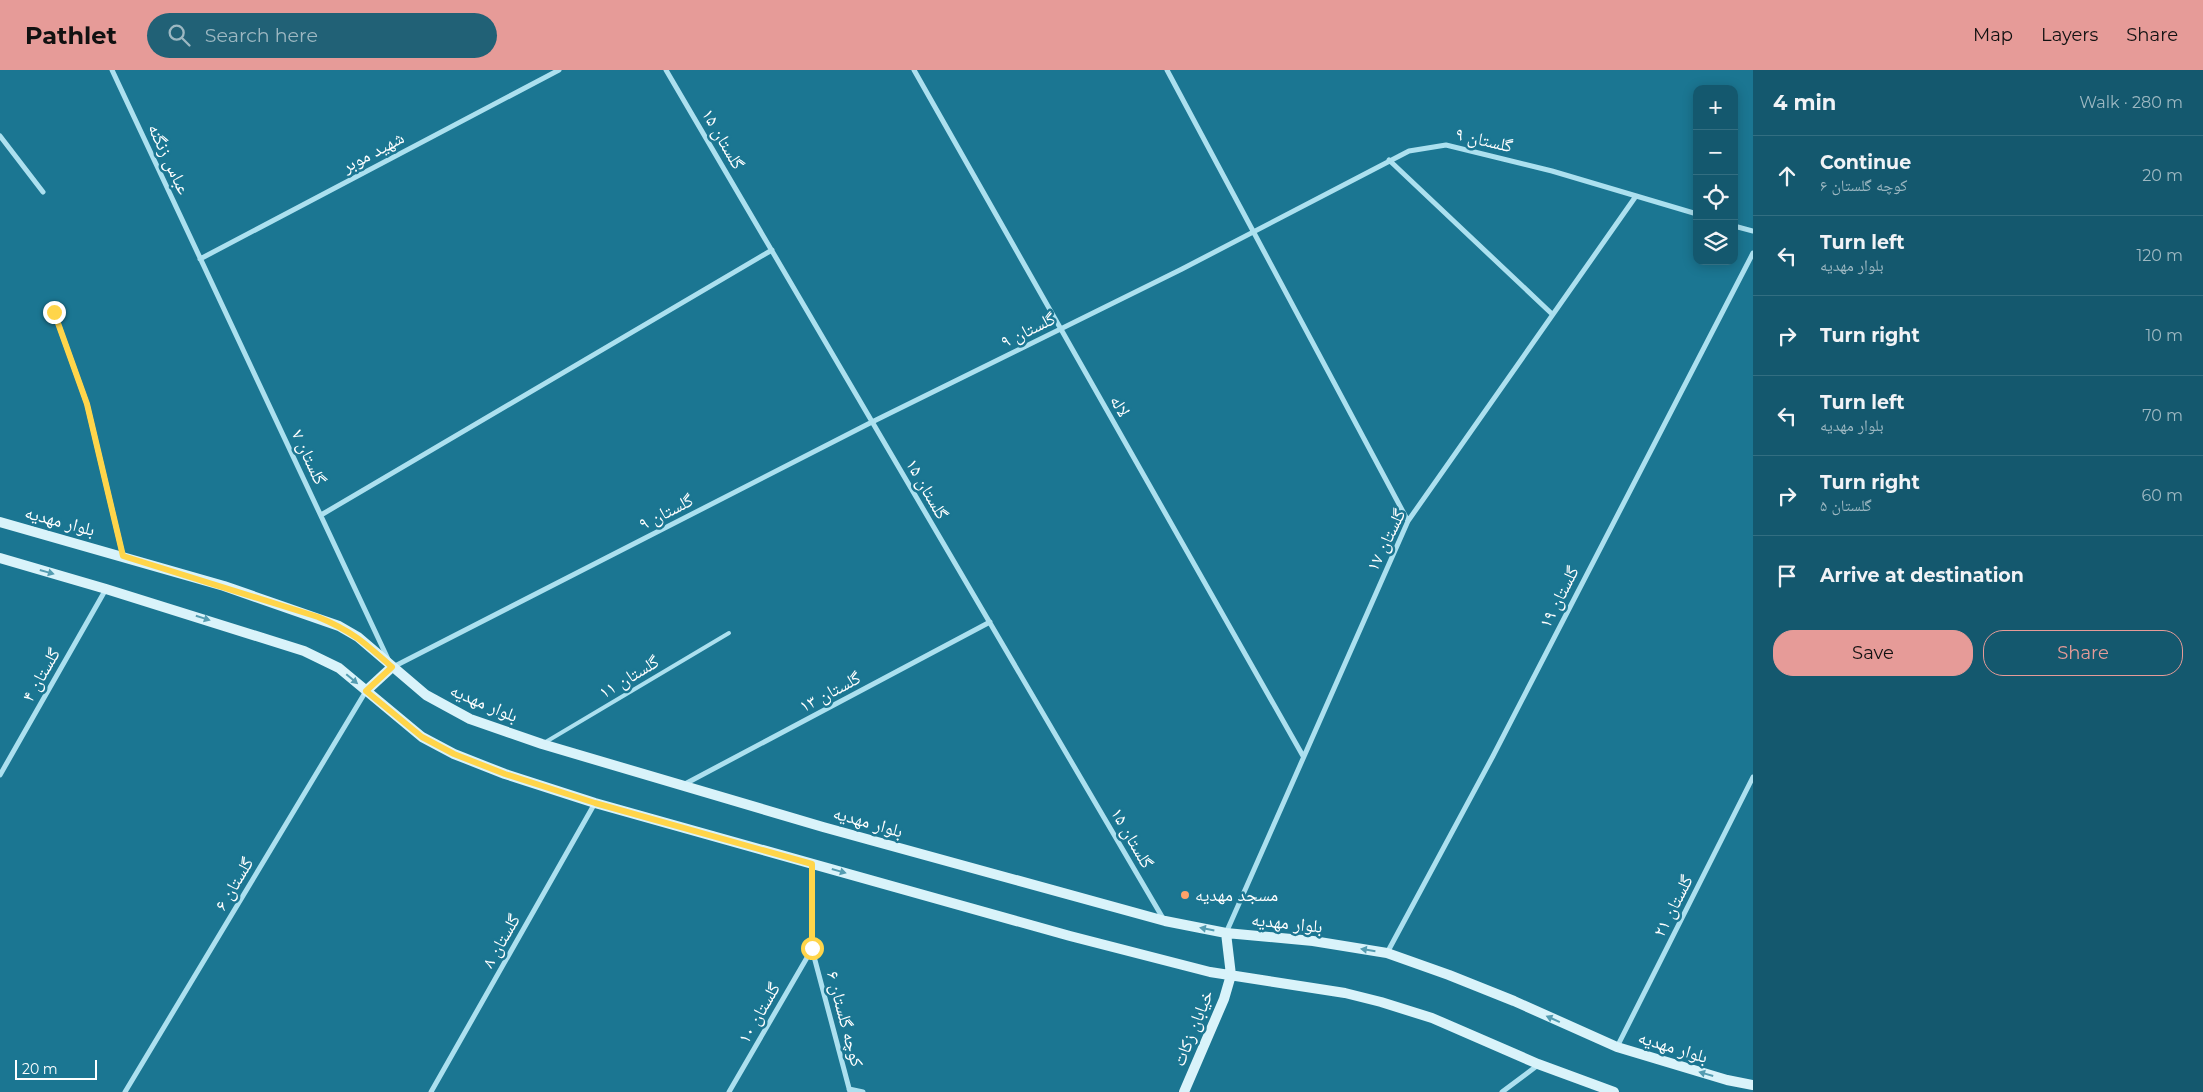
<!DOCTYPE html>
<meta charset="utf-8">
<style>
body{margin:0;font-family:Montserrat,"Noto Naskh Arabic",sans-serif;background:#216176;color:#f1f3f6}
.controls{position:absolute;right:15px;top:15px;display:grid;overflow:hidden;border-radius:10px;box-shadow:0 2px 12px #0003}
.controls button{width:45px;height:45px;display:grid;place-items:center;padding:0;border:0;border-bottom:1px solid #336e81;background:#14586e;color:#f1f3f6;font:25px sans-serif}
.scale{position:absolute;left:15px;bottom:12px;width:82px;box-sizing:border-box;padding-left:5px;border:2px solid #fff;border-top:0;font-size:14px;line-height:18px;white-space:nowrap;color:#fff;-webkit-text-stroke:4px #1b7692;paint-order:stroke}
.stop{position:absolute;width:15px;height:15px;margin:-11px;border:4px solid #ffd54a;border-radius:50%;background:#fff}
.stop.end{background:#ffd54a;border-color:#fff;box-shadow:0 1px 5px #0008}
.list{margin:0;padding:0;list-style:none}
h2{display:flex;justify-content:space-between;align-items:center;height:65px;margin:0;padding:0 20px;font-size:21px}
h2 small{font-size:16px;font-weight:400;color:#9db8c2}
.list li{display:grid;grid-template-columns:32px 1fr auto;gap:15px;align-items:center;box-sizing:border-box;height:80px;padding:0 20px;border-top:1px solid #336e81}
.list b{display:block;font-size:19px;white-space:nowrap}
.list p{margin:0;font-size:16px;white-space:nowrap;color:#9db8c2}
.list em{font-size:16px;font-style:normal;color:#9db8c2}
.actions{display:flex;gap:10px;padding:15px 20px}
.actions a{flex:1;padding:11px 0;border:1px solid #e69b98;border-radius:20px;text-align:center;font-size:18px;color:#e69b98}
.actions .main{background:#e69b98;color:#111}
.icon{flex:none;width:28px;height:28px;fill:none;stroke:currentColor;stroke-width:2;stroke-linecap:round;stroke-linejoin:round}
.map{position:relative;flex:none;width:1753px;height:1022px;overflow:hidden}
header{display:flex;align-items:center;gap:30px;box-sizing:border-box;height:70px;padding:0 25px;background:#e69b98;color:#111}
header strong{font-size:24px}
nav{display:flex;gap:28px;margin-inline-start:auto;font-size:18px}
.search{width:350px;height:45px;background:#216176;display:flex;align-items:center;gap:12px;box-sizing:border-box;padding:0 18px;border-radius:28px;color:#9db8c2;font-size:19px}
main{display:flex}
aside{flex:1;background:#14586e}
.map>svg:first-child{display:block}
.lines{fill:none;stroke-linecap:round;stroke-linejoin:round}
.lane{stroke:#ace0ef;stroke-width:4}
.street{stroke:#ace0ef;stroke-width:5}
.secondary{stroke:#d9f3fa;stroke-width:10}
.oneway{fill:#549cb1}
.route{stroke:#ffd54a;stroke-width:6}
.poi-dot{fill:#ffa269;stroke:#1b7692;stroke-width:2}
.labels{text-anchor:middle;stroke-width:5;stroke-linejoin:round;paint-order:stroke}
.street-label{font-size:18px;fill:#fff;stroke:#1b7692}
.poi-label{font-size:18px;fill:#fff;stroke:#1b7692;text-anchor:start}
</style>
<header>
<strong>Pathlet</strong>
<div class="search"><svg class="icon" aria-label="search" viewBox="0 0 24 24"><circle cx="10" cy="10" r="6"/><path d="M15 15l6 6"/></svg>Search here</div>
<nav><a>Map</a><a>Layers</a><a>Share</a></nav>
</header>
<main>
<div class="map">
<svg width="1753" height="1022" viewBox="0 0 1753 1022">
<rect width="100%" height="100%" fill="#1b7692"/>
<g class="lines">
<path class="lane" d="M544 673 729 563"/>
<path class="street" d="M112 0 388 589
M666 0 1164 850
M914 0 1303 686
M1167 0 1408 451
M0 66 43 122
M1389 90 1552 244
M1734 156 1753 161
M200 189 559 0
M54 242 87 334 123 486
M321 445 772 180
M393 597 872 352 1182 199 1409 81 1446 75 1552 101 1697 144
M0 705 106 519
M683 715 990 552
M812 794V879L850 1022
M1226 863 1408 451 1636 126
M1387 883 1493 686 1753 183
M1617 977 1753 707
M849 1019 863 1022
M125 1022 366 621
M431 1022 595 733
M729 1022 812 879
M1502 1022 1538 995"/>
<path class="secondary" d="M0 452 224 516 339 556 358 567 426 625 470 649 542 674 823 757 1165 851 1226 863 1313 871 1387 883 1449 905 1514 931 1617 977 1727 1010 1753 1015
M0 488 106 519 304 581 339 598 422 667 454 684 505 704 595 733 1070 866 1210 902 1345 923 1381 932 1432 948 1538 994 1614 1022
M366 621 392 597
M1184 1022 1224 929 1231 905 1226 863"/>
</g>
<defs><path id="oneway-solid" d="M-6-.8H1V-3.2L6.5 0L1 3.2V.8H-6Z" transform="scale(1.25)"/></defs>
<g class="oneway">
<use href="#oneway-solid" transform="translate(47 502) rotate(16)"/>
<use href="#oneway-solid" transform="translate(203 548) rotate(17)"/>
<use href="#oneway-solid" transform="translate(352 609) rotate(40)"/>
<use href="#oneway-solid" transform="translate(839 801) rotate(16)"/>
<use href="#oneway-solid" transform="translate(1207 859) rotate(-169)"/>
<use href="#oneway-solid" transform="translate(1368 880) rotate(-171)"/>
<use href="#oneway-solid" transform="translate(1553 949) rotate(-156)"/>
<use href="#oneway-solid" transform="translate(1706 1004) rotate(-164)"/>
</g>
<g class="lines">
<path class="route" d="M54 242 87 334 123 486 318 547C352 561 365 573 392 597L366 621 422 667 454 684 505 704 595 733 812 794V878"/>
</g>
<circle class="poi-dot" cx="1185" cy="825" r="5"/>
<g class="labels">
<g class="street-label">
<text transform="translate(723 69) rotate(60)" y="6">گلستان ۱۵</text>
<text transform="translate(1484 70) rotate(13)" y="6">گلستان ۹</text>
<text transform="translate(373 82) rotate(-28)" y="6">شهید موبر</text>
<text transform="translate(169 89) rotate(65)" y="6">عباس زنگنه</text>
<text transform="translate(1028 260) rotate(-26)" y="6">گلستان ۹</text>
<text transform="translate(1120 336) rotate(60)" y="6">لاله</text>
<text transform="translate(309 387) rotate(65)" y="6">گلستان ۷</text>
<text transform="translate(927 419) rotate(60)" y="6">گلستان ۱۵</text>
<text transform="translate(666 442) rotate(-27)" y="6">گلستان ۹</text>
<text transform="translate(60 451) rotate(15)" y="6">بلوار مهدیه</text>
<text transform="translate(1386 470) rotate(-64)" y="6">گلستان ۱۷</text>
<text transform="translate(1559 527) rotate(-63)" y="6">گلستان ۱۹</text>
<text transform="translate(41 605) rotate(-60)" y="6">گلستان ۴</text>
<text transform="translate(629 607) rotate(-31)" y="6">گلستان ۱۱</text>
<text transform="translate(830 622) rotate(-28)" y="6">گلستان ۱۳</text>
<text transform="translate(484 633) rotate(23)" y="6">بلوار مهدیه</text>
<text transform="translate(868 752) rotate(16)" y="6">بلوار مهدیه</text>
<text transform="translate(1132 768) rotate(60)" y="6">گلستان ۱۵</text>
<text transform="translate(234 814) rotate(-59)" y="6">گلستان ۶</text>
<text transform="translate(1673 836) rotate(-63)" y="6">گلستان ۲۱</text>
<text transform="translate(1287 853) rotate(6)" y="6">بلوار مهدیه</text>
<text transform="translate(501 871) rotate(-60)" y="6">گلستان ۸</text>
<text transform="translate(759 943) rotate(-60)" y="6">گلستان ۱۰</text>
<text transform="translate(845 949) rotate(75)" y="6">کوچه گلستان ۶</text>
<text transform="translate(1193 958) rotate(-68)" y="6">خیابان زکات</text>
<text transform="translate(1673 977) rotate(17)" y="6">بلوار مهدیه</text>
</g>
<g class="poi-label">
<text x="1195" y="831">مسجد مهدیه</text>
</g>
</g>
</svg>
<div class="controls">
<button>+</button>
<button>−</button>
<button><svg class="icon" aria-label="locate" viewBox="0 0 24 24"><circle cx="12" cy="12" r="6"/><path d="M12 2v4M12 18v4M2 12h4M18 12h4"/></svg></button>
<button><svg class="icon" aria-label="layers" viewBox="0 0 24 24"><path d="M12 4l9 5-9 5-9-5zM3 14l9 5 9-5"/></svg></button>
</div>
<div class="scale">20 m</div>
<div class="stop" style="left:812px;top:878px"></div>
<div class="stop end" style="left:54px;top:242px"></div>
</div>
<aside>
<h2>4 min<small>Walk · 280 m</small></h2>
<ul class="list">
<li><svg class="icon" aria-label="ahead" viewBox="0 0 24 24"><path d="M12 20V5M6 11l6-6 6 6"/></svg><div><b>Continue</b><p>کوچه گلستان ۶</p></div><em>20 m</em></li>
<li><svg class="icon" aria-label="left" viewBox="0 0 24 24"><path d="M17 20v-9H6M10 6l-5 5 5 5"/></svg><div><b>Turn left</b><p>بلوار مهدیه</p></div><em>120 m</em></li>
<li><svg class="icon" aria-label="right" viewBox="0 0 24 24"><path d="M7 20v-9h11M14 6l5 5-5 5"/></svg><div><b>Turn right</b></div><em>10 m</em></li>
<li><svg class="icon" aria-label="left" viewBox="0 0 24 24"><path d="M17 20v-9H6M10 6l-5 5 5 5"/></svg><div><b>Turn left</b><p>بلوار مهدیه</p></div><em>70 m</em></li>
<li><svg class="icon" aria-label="right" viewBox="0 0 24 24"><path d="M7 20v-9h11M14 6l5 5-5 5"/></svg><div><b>Turn right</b><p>گلستان ۵</p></div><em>60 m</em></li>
<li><svg class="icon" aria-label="arrive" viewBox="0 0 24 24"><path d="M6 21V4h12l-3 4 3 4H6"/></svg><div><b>Arrive at destination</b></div></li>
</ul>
<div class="actions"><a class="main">Save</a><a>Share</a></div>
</aside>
</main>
